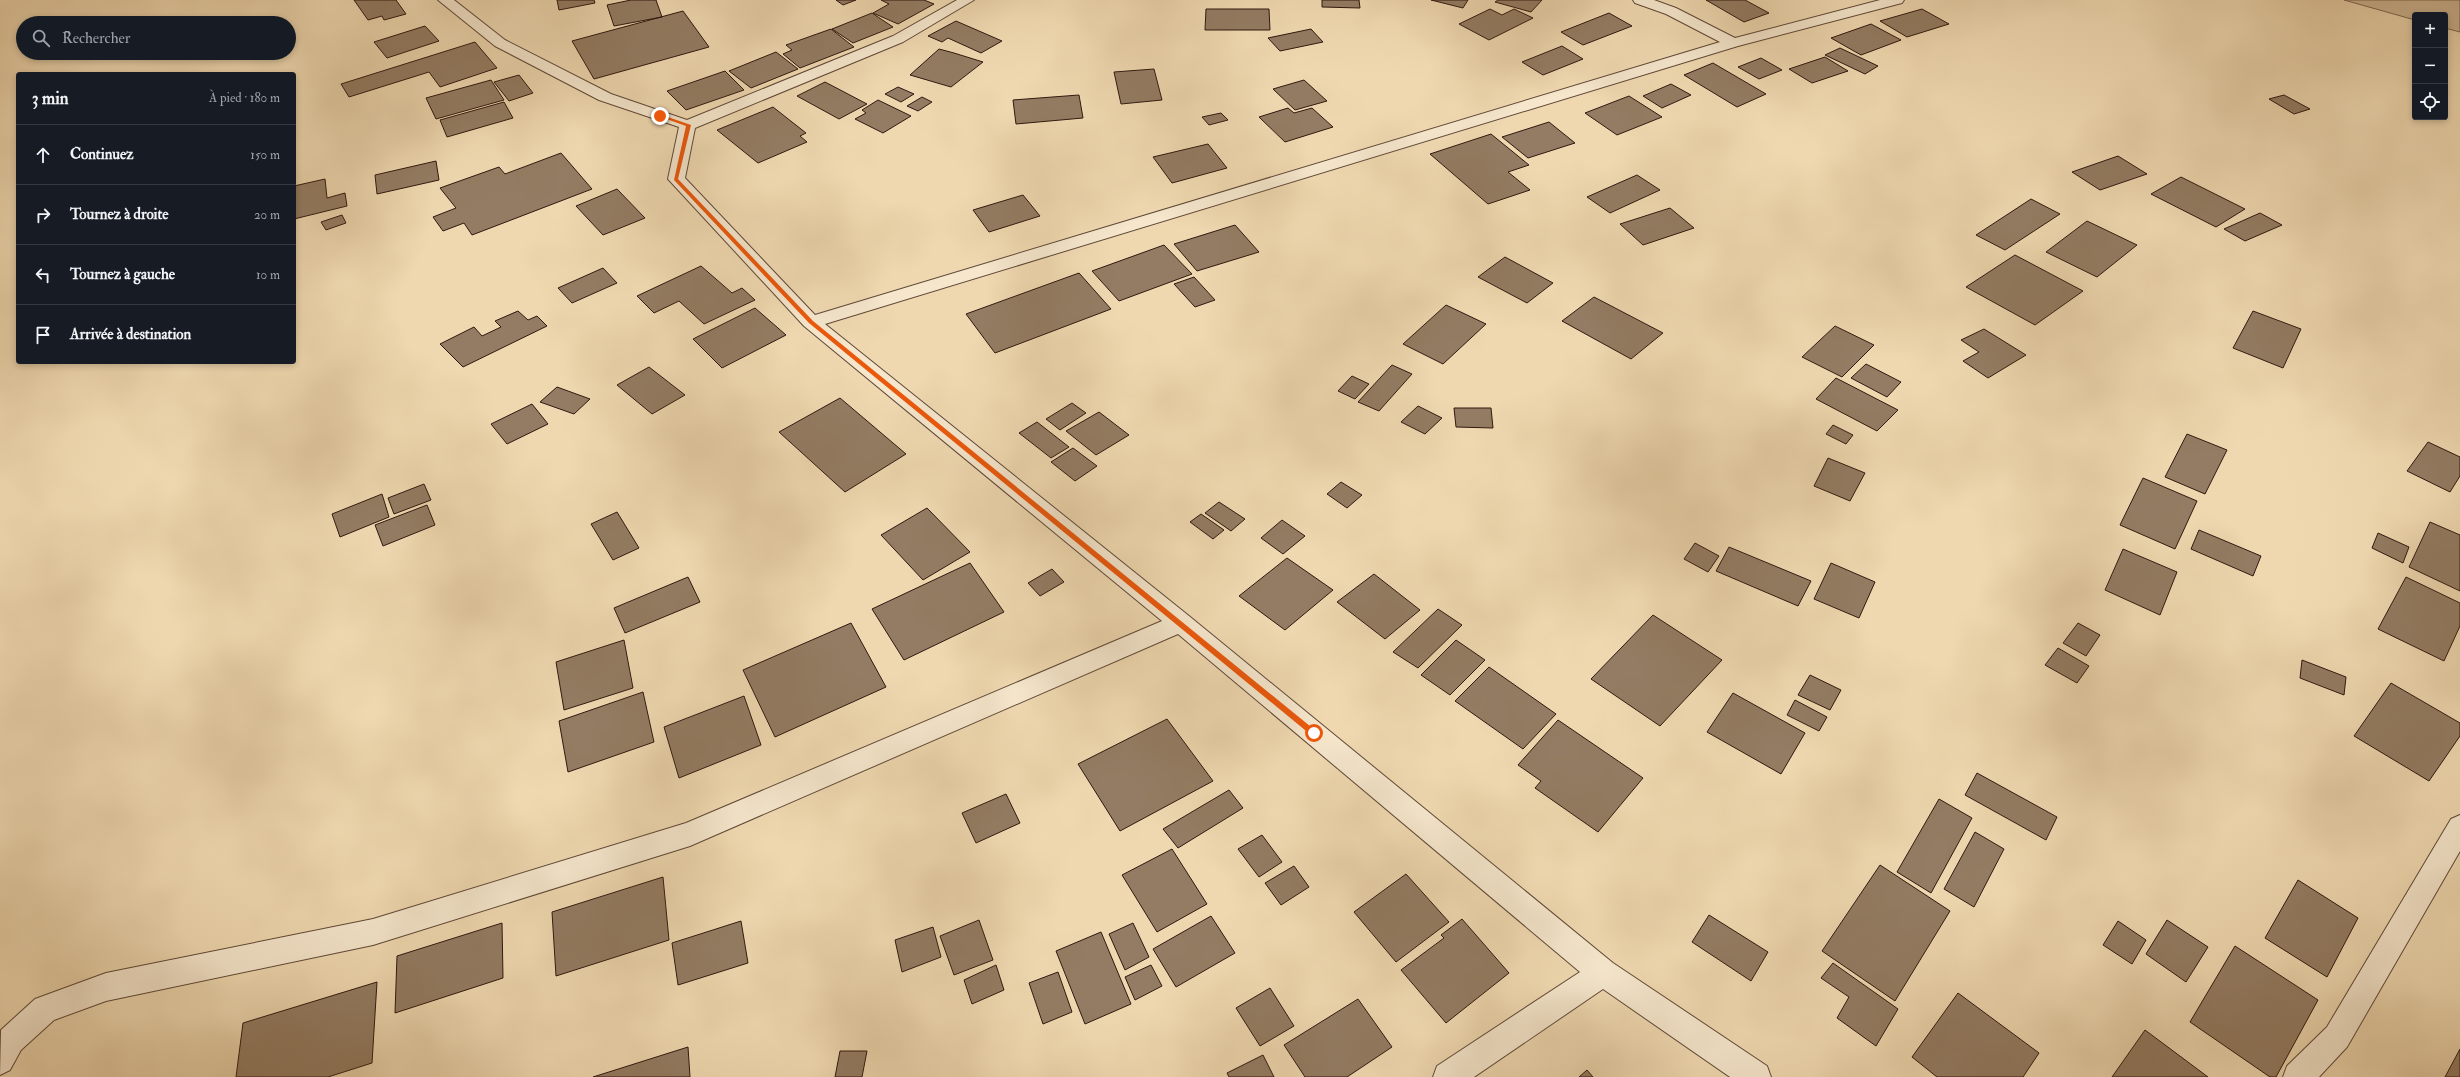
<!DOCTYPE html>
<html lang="fr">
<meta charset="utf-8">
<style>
body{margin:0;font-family:"IM FELL Double Pica",serif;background:#242831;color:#f1f3f6}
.controls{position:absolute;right:12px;top:12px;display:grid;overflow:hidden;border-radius:4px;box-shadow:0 2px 6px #0003}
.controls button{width:36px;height:36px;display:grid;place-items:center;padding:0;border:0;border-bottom:1px solid #363941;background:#171b24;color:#f1f3f6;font:20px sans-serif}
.stop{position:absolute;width:12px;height:12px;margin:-9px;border:3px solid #ea580c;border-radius:50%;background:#fff}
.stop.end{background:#ea580c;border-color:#fff;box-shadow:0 1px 4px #0008}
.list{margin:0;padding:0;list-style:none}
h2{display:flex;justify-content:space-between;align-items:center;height:52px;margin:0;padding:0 16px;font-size:17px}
h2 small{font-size:13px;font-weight:400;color:#9ea1a6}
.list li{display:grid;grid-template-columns:26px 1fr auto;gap:12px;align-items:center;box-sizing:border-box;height:60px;padding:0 16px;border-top:1px solid #363941}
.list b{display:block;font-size:15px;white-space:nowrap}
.list em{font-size:13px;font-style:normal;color:#9ea1a6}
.icon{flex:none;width:22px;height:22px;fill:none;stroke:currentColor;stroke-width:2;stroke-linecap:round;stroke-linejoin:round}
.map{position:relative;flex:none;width:2460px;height:1077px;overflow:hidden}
.search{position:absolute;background:#171b24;box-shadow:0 2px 6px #0003;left:16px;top:16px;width:280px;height:44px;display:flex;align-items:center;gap:10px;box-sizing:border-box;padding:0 14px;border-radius:22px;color:#9ea1a6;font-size:15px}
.panel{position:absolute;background:#171b24;box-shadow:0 2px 6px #0003;left:16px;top:72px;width:280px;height:292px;border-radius:4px}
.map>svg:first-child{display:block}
.green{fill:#ceb795;stroke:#7e6852}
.building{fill:#937c63;stroke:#2f180f}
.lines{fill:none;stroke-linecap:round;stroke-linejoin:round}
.street-casing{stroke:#5f4837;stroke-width:2}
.street{fill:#f5e6cc;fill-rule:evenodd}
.route{fill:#ea580c}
</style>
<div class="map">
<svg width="2460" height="1077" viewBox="0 0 2460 1077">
<rect width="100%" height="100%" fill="#efd8b0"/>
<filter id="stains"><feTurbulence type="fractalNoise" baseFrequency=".005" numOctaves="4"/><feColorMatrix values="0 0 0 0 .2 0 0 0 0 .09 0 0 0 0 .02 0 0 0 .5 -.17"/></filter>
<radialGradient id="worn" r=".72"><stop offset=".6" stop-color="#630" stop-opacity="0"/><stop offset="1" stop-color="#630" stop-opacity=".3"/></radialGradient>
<path class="green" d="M2344 0H2460V32L2445 28V15H2415V20Z"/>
<path class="building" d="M354 0H396L406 14 384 20 382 16 368 20Z
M557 0H594L595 3 559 10Z
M631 0H656L662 17 614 26 607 5Z
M836 0H856L843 5Z
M881 0H924L934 4 898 24 873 13 889 4Z
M1322 0H1359L1360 8 1322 7Z
M1431 0H1468L1463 8Z
M1498 0H1542L1531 12 1495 2Z
M1706 0H1745L1769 13 1744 22Z
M1206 9H1269L1270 30H1205Z
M1490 9 1502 15 1514 9 1533 18 1489 40 1459 24Z
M1922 9 1949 24 1907 37 1880 21Z
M683 11 709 47 594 79 572 41Z
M872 13 893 27 853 43 832 29Z
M1609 13 1632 26 1583 45 1561 32Z
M956 21 1002 41 981 53 948 38 942 42 928 36Z
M1871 24 1901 40 1861 55 1831 38Z
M425 26 439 41 387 58 374 42Z
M831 29 854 47 800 68 783 54 792 50 786 45Z
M1311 29 1323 42 1280 51 1268 38Z
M475 42 497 68 440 87 429 72 349 97 341 84Z
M1562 46 1583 59 1543 75 1522 62Z
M1840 48 1878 66 1865 74 1825 55Z
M939 49 954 53 983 62 951 87 910 75Z
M776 52 798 69 751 88 729 71Z
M1825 57 1848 71 1812 83 1789 69Z
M1761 58 1782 70 1759 79 1738 67Z
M1713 63 1766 94 1737 107 1684 75Z
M1154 69 1162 100 1121 104 1114 72Z
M725 71 744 90 686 110 667 91Z
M519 75 533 93 509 101 494 82Z
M491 80 504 100 436 119 426 98Z
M1304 80 1327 101 1295 110 1273 89Z
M825 82 867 104 839 119 797 96Z
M1671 84 1691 95 1662 108 1643 96Z
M898 87 914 94 901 102 885 94Z
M1079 95 1083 118 1016 124 1013 100Z
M2284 95 2310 109 2294 114 2269 99Z
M1629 96 1662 117 1617 135 1585 113Z
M922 97 932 102 918 111 907 106Z
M878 100 911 116 883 133 855 119 866 113 862 110Z
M504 102 513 118 447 137 440 120Z
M773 107 806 133 800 136 807 142 758 163 717 130Z
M1288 108 1294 113 1312 108 1333 127 1285 142 1259 117Z
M1221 113 1228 120 1209 125 1202 117Z
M1549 122 1575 143 1528 158 1502 137Z
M1491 134 1529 165 1508 172 1530 190 1488 204 1430 154Z
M1208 144 1227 168 1172 183 1153 157Z
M561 153 592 189 472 235 464 223 443 231 433 217 456 208 440 188 499 167 505 174Z
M2118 156 2147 174 2100 190 2072 172Z
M436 161 439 180 377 194 375 175Z
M1637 175 1660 190 1610 213 1587 197Z
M2181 177 2245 209 2216 227 2151 194Z
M325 179 327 198 345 193 347 206 294 219V186Z
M617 189 645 218 603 235 576 206Z
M1023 195 1040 216 989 232 973 210Z
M2031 199 2060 214 2005 250 1976 235Z
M1670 208 1694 228 1643 245 1620 224Z
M2260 213 2282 225 2245 241 2224 229Z
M342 215 346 223 326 230 321 222Z
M2087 221 2137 245 2097 277 2046 252Z
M1235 225 1259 252 1197 271 1174 244Z
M1164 245 1192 274 1119 301 1092 271Z
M2015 255 2083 291 2035 325 1966 287Z
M1505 257 1553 283 1527 303 1478 277Z
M701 266 732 293 742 288 755 300 704 324 679 301 654 313 637 296Z
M603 268 617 283 572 303 558 288Z
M1079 273 1111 309 995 353 966 314Z
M1194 277 1215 300 1195 307 1174 284Z
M1594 297 1663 333 1631 359 1562 321Z
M1446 305 1486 324 1443 364 1403 344Z
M755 308 786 335 722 368 693 339Z
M518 311 528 320 537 316 547 326 463 367 440 344 474 327 482 336 501 327 495 321Z
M2253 311 2301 329 2283 368 2233 348Z
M1835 326 1874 345 1842 377 1802 357Z
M1984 329 2026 355 1988 378 1963 361 1979 352 1961 340Z
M1866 364 1901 382 1887 397 1851 378Z
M1392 365 1412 374 1379 411 1358 402Z
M649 367 685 395 652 414 617 385Z
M1352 376 1369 384 1355 399 1338 391Z
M1836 378 1898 410 1877 431 1816 399Z
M557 387 590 399 574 414 540 402Z
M840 398 906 454 845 492 779 432Z
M1072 403 1086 413 1060 430 1046 419Z
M532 404 548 424 507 444 491 424Z
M1418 406 1442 418 1425 434 1401 422Z
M1454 408H1491L1493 428 1456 427Z
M1099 412 1129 435 1096 455 1066 431Z
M1037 422 1069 447 1051 458 1019 433Z
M1833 425 1853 435 1846 444 1826 434Z
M2187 434 2227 450 2205 494 2165 477Z
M2428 442 2460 457V476L2450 492 2407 471Z
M1073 448 1097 466 1075 481 1051 462Z
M1828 458 1865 473 1850 501 1814 486Z
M2143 478 2197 501 2175 549 2120 525Z
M1341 482 1362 495 1347 508 1327 494Z
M424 484 431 500 394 514 388 498Z
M382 494 389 517 340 537 332 514Z
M1219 502 1245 519 1231 531 1205 513Z
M427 505 435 525 383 546 375 525Z
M927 508 970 552 923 580 881 535Z
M617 512 639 548 613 560 591 524Z
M1201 514 1224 530 1213 539 1190 522Z
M1282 520 1305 536 1283 554 1261 538Z
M2430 522 2460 535V591L2409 567Z
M2199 530 2261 556 2253 576 2191 549Z
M2378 533 2409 547 2403 563 2372 548Z
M1695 543 1719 556 1708 572 1684 559Z
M1729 547 1811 581 1798 606 1716 571Z
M2123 549 2177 572 2160 615 2105 590Z
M1287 558 1333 590 1285 630 1239 596Z
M970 563 1004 612 904 660 872 609Z
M1831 563 1875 582 1859 618 1814 599Z
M1052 569 1064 582 1040 596 1028 583Z
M1374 574 1420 610 1385 639 1337 602Z
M688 577 700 602 625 633 614 608Z
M2406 577 2460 603V626L2444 661 2378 629Z
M1438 609 1462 625 1418 668 1393 652Z
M1653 615 1722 660 1660 726 1591 679Z
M851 623 886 687 775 737 743 670Z
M2078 623 2100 635 2086 656 2063 643Z
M624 640 633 688 564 710 556 662Z
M1456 640 1485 660 1450 695 1421 675Z
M2058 648 2089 666 2077 683 2045 665Z
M2302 660 2346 677 2344 695 2300 678Z
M1489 667 1556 714 1523 749 1455 701Z
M1810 675 1841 690 1830 710 1798 695Z
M2391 683 2460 723V736L2429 781 2354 736Z
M643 692 654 742 568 772 559 721Z
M1733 693 1805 733 1781 774 1707 732Z
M744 696 761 745 679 778 664 727Z
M1795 700 1827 717 1819 731 1787 715Z
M1167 719 1213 781 1120 831 1078 764Z
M1558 720 1643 778 1598 832 1535 788 1541 781 1518 765Z
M1977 773 2057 817 2046 840 1965 795Z
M1229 790 1243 808 1178 848 1163 829Z
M1006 794 1020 823 976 843 962 813Z
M1939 799 1972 818 1931 893 1897 872Z
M1975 832 2004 849 1974 907 1944 889Z
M1262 835 1282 862 1259 877 1238 849Z
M1172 849 1207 904 1157 932 1122 875Z
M1880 865 1950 911 1895 1001 1822 951Z
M1294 866 1309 887 1281 905 1265 883Z
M1406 874 1449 922 1396 962 1354 912Z
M663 877 669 940 556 976 552 912Z
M2298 880 2358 918 2327 977 2265 938Z
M1709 915 1768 952 1751 981 1692 942Z
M1211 916 1235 953 1176 987 1153 949Z
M1462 919 1509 973 1446 1023 1401 970 1444 938 1441 935Z
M979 920 993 960 954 975 940 936Z
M2167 920 2208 947 2186 982 2146 954Z
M741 921 748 963 678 985 672 943Z
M2118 921 2146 940 2132 964 2103 945Z
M502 923 503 978 395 1013 397 956Z
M1133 923 1149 957 1125 970 1109 934Z
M933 927 941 957 902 972 895 940Z
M1101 932 1131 1004 1085 1024 1056 951Z
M2235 946 2318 1000 2276 1077H2270L2190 1022Z
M1833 963 1898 1009 1876 1046 1837 1018 1849 997 1821 978Z
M996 965 1004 990 972 1004 964 980Z
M1151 965 1162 986 1135 1000 1125 977Z
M1058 972 1072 1012 1043 1024 1029 983Z
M377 982 372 1063 328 1077H236L243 1023Z
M1270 988 1294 1026 1260 1046 1236 1008Z
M1958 993 2039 1053 2023 1077H1937L1912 1057Z
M1358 999 1392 1047 1347 1077H1305L1284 1045Z
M2145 1030 2208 1077H2112Z
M688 1047 690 1077H593Z
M2460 1049V1077H2445Z
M840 1051H867L862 1077H835Z
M1263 1055 1274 1077H1229L1227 1073Z
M1587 1070 1593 1077H1579Z"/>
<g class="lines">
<defs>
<path id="street" d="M438 0H454L505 40 611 94 687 120 893 36 957 0H974L903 42 695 128 685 178 815 315 1720 42 1666 14 1635 3 1633 0H1654L1676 8 1735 38 1880 0H1904L1902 3 1738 46 825 324 1189 616 1613 963 1767 1066 1771 1077H1730L1603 989 1474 1077H1433L1437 1066 1580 972 1178 634 690 846 373 945 106 1001 54 1020 21 1050 10 1070 0 1075 1 1030 35 999 106 973 373 919 686 823 1162 621 804 326 668 179 679 127 599 100 495 46Z
M2460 815V851L2347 1047 2319 1077H2283L2287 1066 2327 1027 2451 819Z"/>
</defs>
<use href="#street" class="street-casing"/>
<use href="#street" class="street"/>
</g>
<path class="route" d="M662 115 691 125 678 179 813 321 1316 731V735H1311L809 323 674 180 686 126 658 116Z"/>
<rect width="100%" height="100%" filter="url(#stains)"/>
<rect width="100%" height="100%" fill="url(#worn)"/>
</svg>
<div class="controls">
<button>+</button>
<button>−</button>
<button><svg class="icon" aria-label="locate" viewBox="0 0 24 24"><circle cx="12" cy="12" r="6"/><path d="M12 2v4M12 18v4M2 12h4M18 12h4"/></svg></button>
</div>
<div class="stop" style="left:1314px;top:733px"></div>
<div class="stop end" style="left:660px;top:116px"></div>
<div class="search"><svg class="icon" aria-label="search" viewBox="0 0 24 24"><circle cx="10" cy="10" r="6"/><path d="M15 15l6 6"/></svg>Rechercher</div>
<section class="panel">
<h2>3 min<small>À pied · 180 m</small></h2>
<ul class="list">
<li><svg class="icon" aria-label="ahead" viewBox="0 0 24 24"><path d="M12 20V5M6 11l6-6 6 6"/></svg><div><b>Continuez</b></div><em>150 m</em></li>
<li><svg class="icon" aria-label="right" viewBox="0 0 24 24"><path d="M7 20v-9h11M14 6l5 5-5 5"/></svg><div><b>Tournez à droite</b></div><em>20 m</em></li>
<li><svg class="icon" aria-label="left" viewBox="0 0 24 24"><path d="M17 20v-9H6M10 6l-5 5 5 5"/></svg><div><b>Tournez à gauche</b></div><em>10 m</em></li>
<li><svg class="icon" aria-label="arrive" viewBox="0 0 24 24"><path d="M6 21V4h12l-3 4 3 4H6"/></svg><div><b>Arrivée à destination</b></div></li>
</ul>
</section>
</div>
